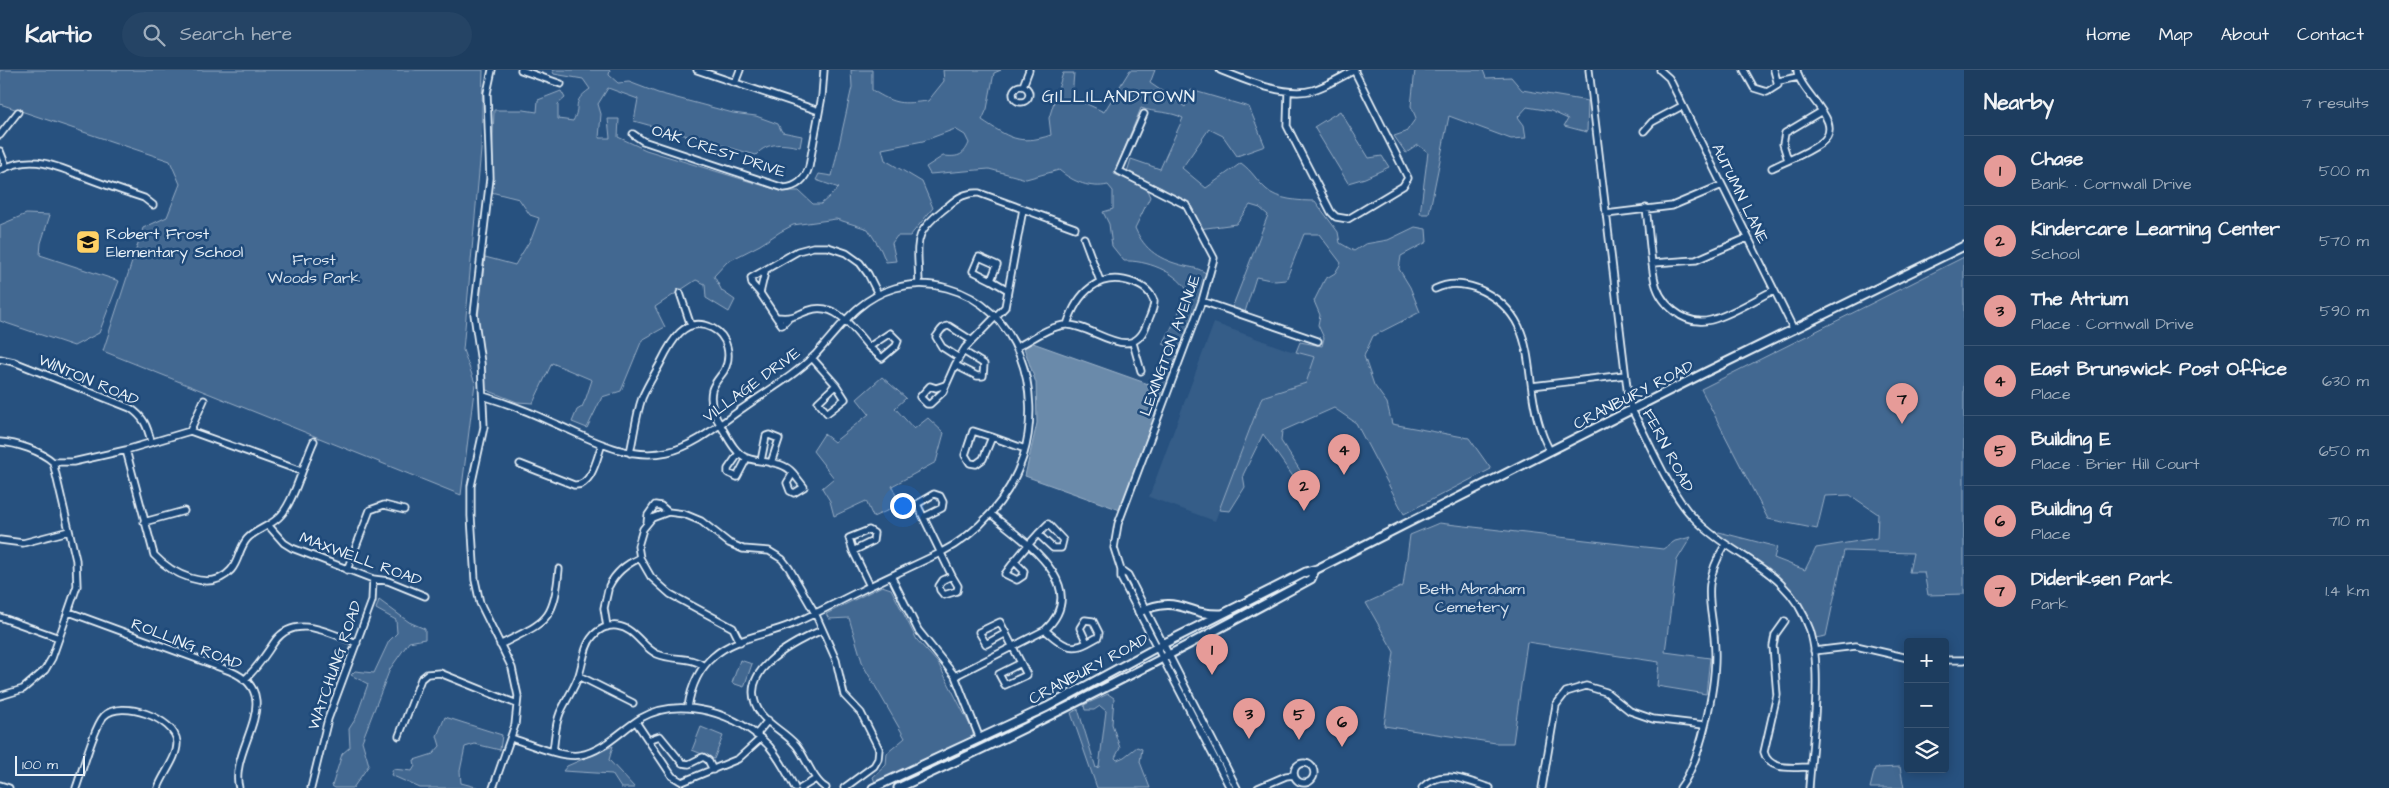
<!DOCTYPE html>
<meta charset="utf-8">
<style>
body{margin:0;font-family:"Architects Daughter",sans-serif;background:#254465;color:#f1f3f6}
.controls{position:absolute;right:15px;bottom:15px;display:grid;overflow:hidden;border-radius:5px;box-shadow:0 2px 12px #0003}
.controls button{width:45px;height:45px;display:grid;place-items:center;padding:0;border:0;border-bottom:1px solid #3b5674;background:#1d3d5f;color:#f1f3f6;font:25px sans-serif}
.scale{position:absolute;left:15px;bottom:12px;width:70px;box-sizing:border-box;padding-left:5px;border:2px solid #e8f1f8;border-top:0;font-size:14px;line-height:18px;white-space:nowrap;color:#e8f1f8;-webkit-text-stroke:4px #1f4a7a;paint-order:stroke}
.you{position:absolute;left:902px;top:435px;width:18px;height:18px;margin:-12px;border:4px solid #fff;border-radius:50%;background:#1a73e8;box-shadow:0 0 0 8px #1a73e833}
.badge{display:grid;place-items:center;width:32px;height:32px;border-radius:50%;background:#e69b98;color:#111;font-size:16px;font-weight:700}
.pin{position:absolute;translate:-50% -41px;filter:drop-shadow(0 1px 2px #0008)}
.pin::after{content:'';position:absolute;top:26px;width:18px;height:15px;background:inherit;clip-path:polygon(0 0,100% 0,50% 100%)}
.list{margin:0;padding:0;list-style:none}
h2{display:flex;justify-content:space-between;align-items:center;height:65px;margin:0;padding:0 20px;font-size:21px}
h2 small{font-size:16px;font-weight:400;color:#a0aebd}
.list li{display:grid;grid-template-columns:32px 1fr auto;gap:15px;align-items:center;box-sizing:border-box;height:70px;padding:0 20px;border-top:1px solid #3b5674}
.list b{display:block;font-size:19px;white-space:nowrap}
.list p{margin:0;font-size:16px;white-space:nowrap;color:#a0aebd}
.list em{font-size:16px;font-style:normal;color:#a0aebd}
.icon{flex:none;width:28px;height:28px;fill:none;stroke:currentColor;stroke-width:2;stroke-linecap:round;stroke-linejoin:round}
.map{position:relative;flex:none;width:1964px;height:718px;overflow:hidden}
header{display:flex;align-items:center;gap:30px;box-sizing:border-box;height:70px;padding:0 25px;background:#1d3d5f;border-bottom:1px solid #3b5674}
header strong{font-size:24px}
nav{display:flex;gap:28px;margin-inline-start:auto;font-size:18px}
.search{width:350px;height:45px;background:#254465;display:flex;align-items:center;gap:12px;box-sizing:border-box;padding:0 18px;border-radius:28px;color:#a0aebd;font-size:19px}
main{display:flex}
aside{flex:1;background:#1d3d5f}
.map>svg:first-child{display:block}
.built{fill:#355d88}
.green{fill:#436891;stroke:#96acc4}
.water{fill:#6b8aaa;stroke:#9db3c9}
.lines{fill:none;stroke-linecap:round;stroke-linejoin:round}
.minor-casing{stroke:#e8f1f8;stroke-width:9}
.major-casing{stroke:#e8f1f8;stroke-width:11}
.minor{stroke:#1f4a7a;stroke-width:5.5}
.major{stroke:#1f4a7a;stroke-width:7}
.labels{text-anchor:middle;stroke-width:5;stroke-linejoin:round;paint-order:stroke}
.street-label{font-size:16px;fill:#e8f1f8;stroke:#1f4a7a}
.poi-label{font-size:16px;fill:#e8f1f8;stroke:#1f4a7a;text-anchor:start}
.park-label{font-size:16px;fill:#d8e3ee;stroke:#1f4a7a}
.neighbourhood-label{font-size:18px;letter-spacing:1px;fill:#e8f1f8;stroke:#1f4a7a}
</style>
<header>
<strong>Kartio</strong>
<div class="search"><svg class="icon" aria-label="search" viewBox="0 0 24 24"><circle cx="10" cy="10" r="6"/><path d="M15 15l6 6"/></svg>Search here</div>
<nav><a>Home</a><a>Map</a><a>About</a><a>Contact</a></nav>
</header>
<main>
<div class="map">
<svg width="1964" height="718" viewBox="0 0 1964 718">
<rect width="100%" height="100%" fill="#27517f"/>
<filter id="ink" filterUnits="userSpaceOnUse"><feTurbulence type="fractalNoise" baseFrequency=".02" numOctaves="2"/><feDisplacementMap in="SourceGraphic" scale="10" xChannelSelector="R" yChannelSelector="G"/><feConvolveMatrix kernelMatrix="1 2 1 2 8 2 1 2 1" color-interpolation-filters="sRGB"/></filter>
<g filter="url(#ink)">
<path class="built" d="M1214 253 1288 280 1315 287 1306 313 1262 327 1215 451 1149 427Z"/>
<path class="green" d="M0 0H483L481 80 463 280 475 313 461 425 103 281 143 158 167 147 180 114 170 91 0 34Z
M552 0H610L609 5 618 13 629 12 658 23 733 43 756 46 778 54 782 62 802 66 800 77C784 74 768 71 756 85L634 51 638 29 608 18 598 34 601 44 599 68H610L608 49H619L618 67 646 80 781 121H799L813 134H821L839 118 816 110 819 104 832 106 852 17 851 0H872V20C896 35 901 34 928 31L944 11 943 0H1001L994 3 987 39 982 50C1008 67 1019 76 1051 65L1049 48 1063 3H1074L1072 27 1104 42 1130 0H1155L1150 13 1185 37 1191 20 1249 37 1265 76 1237 86 1223 66 1209 59 1182 98 1206 118 1241 93C1253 102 1256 110 1266 119 1277 130 1300 131 1315 131L1338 162 1340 173 1354 181 1365 174 1388 170 1415 157 1426 159 1427 172 1401 186 1399 199 1410 217 1420 242 1373 266 1364 286 1374 315 1387 333 1392 354 1469 368 1491 399 1404 444 1356 353 1334 338 1282 361 1281 371 1307 411 1299 415 1263 364 1243 405 1245 417 1230 441 1219 440 1262 327 1306 313 1315 287 1296 282 1300 272 1322 276 1324 268 1318 255 1320 245 1314 231 1325 209 1335 203 1341 193 1319 164H1304L1286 210 1275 211 1256 207 1245 242 1232 238 1268 145 1260 138 1250 135 1236 154 1199 159 1190 136 1162 118 1127 102 1131 89 1160 99 1183 48C1170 41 1155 43 1141 38L1114 104 1146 118 1150 127 1135 158C1145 181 1160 190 1185 196 1194 198 1199 198 1207 204L1168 321 1147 314 1164 297 1163 288 1168 276 1163 274 1177 247 1187 220C1175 201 1146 190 1124 191L1112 176 1109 154 1103 142 1113 139V121L1108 115C1091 119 1073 112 1059 100L1026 109 989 99 930 104 926 97 943 86C957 87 963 87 969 73L965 65 955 59 923 71 882 79 885 90 922 112 933 138 910 166H897L892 173 896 191 886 192 881 180 868 159 836 149 793 155 780 162 760 175 727 192 714 206 722 221 735 230 729 242 706 228 705 214 696 210 655 237 665 257 642 270 621 321 602 327 587 358 572 352 577 340 582 337 586 328 592 310 552 293 533 333 517 332 484 319 477 257 485 187 515 195 532 167 539 148 530 145 519 129 491 122 494 40H524L537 42 538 30 561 21 565 28 558 34V49L573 51C582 35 570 33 590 19L583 9 554 4Z
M1415 0H1483L1486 8 1511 7 1522 20 1588 31 1587 62 1564 56 1568 49 1551 41 1527 37 1518 47 1524 55 1526 68 1511 69 1449 46 1429 144H1420L1428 82 1418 75 1406 83 1394 66 1406 62 1416 48 1411 36Z
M1340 41 1369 88 1382 86 1389 97 1365 108 1348 113 1314 57Z
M26 144 50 145 41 173 40 185 119 211 99 263 74 276 0 251V155Z
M1964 187V524L1928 525 1924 502H1909L1913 483 1844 481 1826 566 1810 569 1789 524 1712 465 1719 462 1777 477 1774 488 1805 500 1816 478 1877 468 1878 444 1850 425 1825 426 1817 459 1768 449 1701 319Z
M882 307 906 328 895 338 914 359 928 348 944 363 936 392 892 416 900 435 873 447 866 431 834 446 830 431 822 418 834 408 813 381 824 364 834 372 869 344 857 329Z
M1439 453 1663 479 1675 471 1691 467 1677 490 1665 582 1710 588 1706 624 1657 616 1659 592 1527 572 1513 673H1496L1384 656 1394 582 1366 533 1403 516 1410 465Z
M882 516 891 519 917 570 938 593 973 661V667L969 671 875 713 873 707 886 695 887 683 905 668 863 595 849 548 829 549 826 544Z
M379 530 409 552 425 559V569L409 572 390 599 362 671 369 695 353 718H335L332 716 342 684 350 677 349 659 356 648 368 614 351 605 355 601 374 603 389 571 397 563 396 550 376 539Z
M740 590 752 594 744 617 732 613Z
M1108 624 1114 628 1112 654 1120 678 1115 688 1117 690 1124 687 1137 677 1142 679 1140 692 1150 718H1097L1071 643 1078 639 1096 698 1099 697 1106 641 1100 636 1094 640H1085L1084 635Z
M445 647 502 665 500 680 475 674 465 677 460 701 461 713 480 718H420L391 705 393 699 412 701 415 696 414 690 433 684 440 676 437 666Z
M701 657 723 666 714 689 692 680Z
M613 676 609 690 635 718H621L612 704 563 701 567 696Z
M1900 697 1904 718H1870L1875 698Z"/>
<path class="water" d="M1033 273 1168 321 1123 441 1025 406 1037 353 1036 313 1024 278Z"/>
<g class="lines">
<defs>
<path id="minor" d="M492 0 487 23 490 108 474 244 481 293 484 357 471 416V446L475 510 480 533 512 598 518 626 515 655 493 718
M521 0 561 14
M697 0 819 41
M1220 0C1245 10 1286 28 1313 20 1327 16 1341 7 1355 0
M1589 0 1628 326 1631 338C1648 369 1669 422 1692 446 1733 490 1788 496 1810 560 1823 600 1812 674 1809 718
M1660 0 1669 8 1794 260
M1744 0 1754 18 1767 22 1778 15 1774 0
M1779 11 1798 7
M735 13 740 0
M1013 24a8 8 0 1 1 16 0a8 8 0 1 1-16 0Z
M1023 16 1029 0
M1288 22 1287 56 1331 142 1336 147 1348 149 1403 116 1408 108 1354 0
M1144 44 1119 101 1186 135 1214 188 1202 231 1118 454 1114 478 1121 500V508L1230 718
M1644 61 1652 52 1682 36
M633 64 643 71 784 118C797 117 805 110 809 97L822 26 824 0
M0 65 18 42
M0 81 6 96
M1788 90 1783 74 1785 63 1822 41
M1772 98C1788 90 1806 84 1821 73 1848 53 1799 23 1797 0
M0 100C32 84 52 95 82 106 102 114 123 121 144 128L153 135
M1646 138C1649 161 1650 184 1654 207 1658 233 1684 257 1711 250 1733 244 1754 230 1774 220
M1606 144 1672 136 1722 115
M1084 168 1100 211
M979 187 997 195 991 210 973 201Z
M1653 193 1696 190 1747 168
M765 202 760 223 776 247C799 249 796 243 814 239 839 235 854 260 869 277
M991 210 1008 220
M919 214C918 170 911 164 948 136 957 128 966 122 979 123L1075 158
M1435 219C1449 212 1462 213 1476 218 1543 246 1521 306 1541 360 1543 368 1547 375 1550 381
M680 223 691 256
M760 223 752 214 751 208 798 181 813 177H828L846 183 860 193 868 204 878 224
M1202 231 1318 271
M776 247 782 255 788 249
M890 263 898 271 896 276 882 288 869 277Z
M1133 273 1141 301
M1017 277C1031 270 1049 256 1066 255 1093 254 1131 295 1146 256 1149 248 1154 240 1154 231 1150 221 1144 217 1134 213 1099 200 1077 223 1067 255
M812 288 836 315
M959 288 942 277 936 267C940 262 942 256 949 256L971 270
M0 289 14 292 130 338C144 347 147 356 151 371
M955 295 977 306H983L984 294 963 281
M836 315 845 329 827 343 818 332Z
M945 315 936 318 930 316 920 327 927 334H930L943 322 955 295 965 278 1005 237 1023 139
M1532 316 1625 305
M483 326C506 333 528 341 549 351 587 367 625 391 667 382 695 376 720 354 743 338 767 321 794 306 815 285 840 258 857 229 895 218 912 213 930 213 947 218 1019 237 1043 322 1023 387 1009 429 979 463 940 483 913 496 886 508 860 521 837 532 814 545 790 555 766 565 734 568 714 586 698 599 691 617 688 637
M190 361 204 330
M973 361 992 367 983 389 976 394 970 393 965 385Z
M992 367 1025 379
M0 372C17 373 41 381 53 392H73L126 380 190 361 301 401
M126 380 154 485C171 503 210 524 231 500 239 491 239 478 247 469 256 459 272 456 281 445 294 431 305 390 314 371
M630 383C634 365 636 345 642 328 647 316 654 305 660 294 670 274 684 244 712 258 728 266 732 286 724 301 720 307 714 313 712 320 709 333 714 345 721 356 727 366 735 384 747 388 762 394 781 389 793 403
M739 383 728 399V403L737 407 747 388
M761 391 766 366 769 365 779 369 771 393
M520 394 574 415C592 417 597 387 602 374
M793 403 804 417 794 423 790 421 787 413Z
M924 447 942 438 943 432 940 426 934 424 917 434 952 506
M144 452 184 441
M647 453 648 445 655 435 661 436 668 442
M1048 454 1063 470 1061 478H1053L1038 464Z
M268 455 284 473 292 478 373 509 388 511 425 526
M869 460 874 463 873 471 853 481 849 468Z
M0 470 23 473 69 461
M853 481 870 516
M1014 491 1024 501 1023 506 1017 510 1005 504C1015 490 1026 477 1038 464
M347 500 370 440 384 435 404 440
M1121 500 1128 505 1237 718
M891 506 918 560 955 606 980 669
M952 506 958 516 957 521 944 525 940 520 939 516 943 510Z
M609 516C616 502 626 494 640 488
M69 542 230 601C289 625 228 679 239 718
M0 547 59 568
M1085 550 1093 551 1099 563 1098 567 1087 573 1080 558Z
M1785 551 1775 565 1773 576 1777 625 1764 682C1769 702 1794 697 1811 697
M607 557 604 538 608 520
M822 560C792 573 732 603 761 644 770 656 786 663 796 675 806 687 813 711 826 718
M1045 560C1058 571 1069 583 1087 573
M1006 563 986 574 979 562 1000 552 1021 593
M740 572 733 558 670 524 651 507 640 488 638 476 643 459 652 448 668 442 684 444 701 451 729 473 743 479 769 481 782 489 789 498 815 543 836 590 844 625 861 643 879 679 878 689 874 696 844 718
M500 575C545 551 554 554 559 499
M1814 581 1856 576 1908 588
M1945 590H1964
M1021 593 1027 605 1005 615 999 604Z
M579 606 633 633
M955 606 1045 560C1093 515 1022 470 991 444
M244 610C258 598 265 585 275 571 296 543 331 564 357 573
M0 626 23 619 45 600 52 588 77 516 76 490 53 392
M636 652 672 706 682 712 738 689 760 669
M756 665 768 650
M399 666 421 609 427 604 440 603 517 634
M511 668C530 674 561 688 580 685 604 681 621 660 641 648 681 625 739 644 769 676 780 689 787 703 795 718
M648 670 660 666 682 693 689 694 703 687 708 690 713 700
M553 681C555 669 555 655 560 643 566 630 574 619 579 605 583 593 584 576 593 566 599 559 608 555 617 556 635 558 642 577 657 584 673 591 691 586 704 596
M1294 703a10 10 0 1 1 20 0a10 10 0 1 1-20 0Z
M0 715 9 718
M76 718C82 702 94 657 104 646 121 629 175 648 177 672 178 687 163 704 158 718
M311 718 328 649 372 531 373 509
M801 718 816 709
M1258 718 1286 706 1294 705
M1422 718C1442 697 1466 711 1490 718
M1542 718 1556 635 1566 622 1586 616 1606 622 1630 641 1653 649 1704 655
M1680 718C1701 691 1716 616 1715 582 1714 535 1698 520 1725 475"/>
<path id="major" d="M1139 542C1180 523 1185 546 1222 544
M873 718 1047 637 1163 574 1306 502 1317 499 1704 303 1964 176
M898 718C1039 654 1175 583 1311 509L1315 500"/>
</defs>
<use href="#minor" class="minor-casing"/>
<use href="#major" class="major-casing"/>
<use href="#minor" class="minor"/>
<use href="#major" class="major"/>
</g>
</g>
<defs>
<symbol id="school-square" viewBox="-11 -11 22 22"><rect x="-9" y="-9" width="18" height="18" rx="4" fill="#ffd166" stroke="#1f4a7a"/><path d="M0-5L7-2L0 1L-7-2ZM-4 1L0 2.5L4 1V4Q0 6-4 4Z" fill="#111"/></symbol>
</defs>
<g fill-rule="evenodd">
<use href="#school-square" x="74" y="158" width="28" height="28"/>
</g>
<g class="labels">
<g class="street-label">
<text transform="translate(719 80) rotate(18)" y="6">OAK CREST DRIVE</text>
<text transform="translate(1741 123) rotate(64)" y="6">AUTUMN LANE</text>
<text transform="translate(1169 275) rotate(-70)" y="6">LEXINGTON AVENUE</text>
<text transform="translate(89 309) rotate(23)" y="6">WINTON ROAD</text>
<text transform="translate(751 314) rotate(-36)" y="6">VILLAGE DRIVE</text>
<text transform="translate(1633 324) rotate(-27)" y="6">CRANBURY ROAD</text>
<text transform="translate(1669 380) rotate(62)" y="6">FERN ROAD</text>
<text transform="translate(361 488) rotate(20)" y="6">MAXWELL ROAD</text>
<text transform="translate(187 573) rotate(21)" y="6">ROLLING ROAD</text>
<text transform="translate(334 595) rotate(-71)" y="6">WATCHUNG ROAD</text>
<text transform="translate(1088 598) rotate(-28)" y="6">CRANBURY ROAD</text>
</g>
<g class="poi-label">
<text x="106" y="169">Robert Frost<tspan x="106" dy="18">Elementary School</tspan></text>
</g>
<g class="park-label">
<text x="314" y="195">Frost<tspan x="314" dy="18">Woods Park</tspan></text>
<text x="1472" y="524">Beth Abraham<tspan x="1472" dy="18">Cemetery</tspan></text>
</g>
<g class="neighbourhood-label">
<text x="1119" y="32">GILLILANDTOWN</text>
</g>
</g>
</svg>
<div class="controls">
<button>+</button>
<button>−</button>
<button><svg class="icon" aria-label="layers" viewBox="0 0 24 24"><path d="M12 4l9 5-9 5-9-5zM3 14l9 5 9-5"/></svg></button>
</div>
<div class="scale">100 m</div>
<div class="you"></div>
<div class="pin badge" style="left:1212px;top:605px">1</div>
<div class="pin badge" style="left:1304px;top:441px">2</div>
<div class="pin badge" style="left:1249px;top:669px">3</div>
<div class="pin badge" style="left:1344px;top:405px">4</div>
<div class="pin badge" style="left:1299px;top:670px">5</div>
<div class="pin badge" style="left:1342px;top:677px">6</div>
<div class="pin badge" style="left:1902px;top:354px">7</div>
</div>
<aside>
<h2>Nearby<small>7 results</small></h2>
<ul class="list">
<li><span class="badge">1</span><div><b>Chase</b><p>Bank · Cornwall Drive</p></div><em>500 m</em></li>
<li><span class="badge">2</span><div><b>Kindercare Learning Center</b><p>School</p></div><em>570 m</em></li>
<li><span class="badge">3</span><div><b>The Atrium</b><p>Place · Cornwall Drive</p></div><em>590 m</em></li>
<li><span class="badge">4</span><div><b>East Brunswick Post Office</b><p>Place</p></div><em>630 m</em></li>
<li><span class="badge">5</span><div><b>Building E</b><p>Place · Brier Hill Court</p></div><em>650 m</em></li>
<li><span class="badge">6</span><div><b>Building G</b><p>Place</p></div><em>710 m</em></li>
<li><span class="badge">7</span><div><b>Dideriksen Park</b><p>Park</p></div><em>1.4 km</em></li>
</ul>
</aside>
</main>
